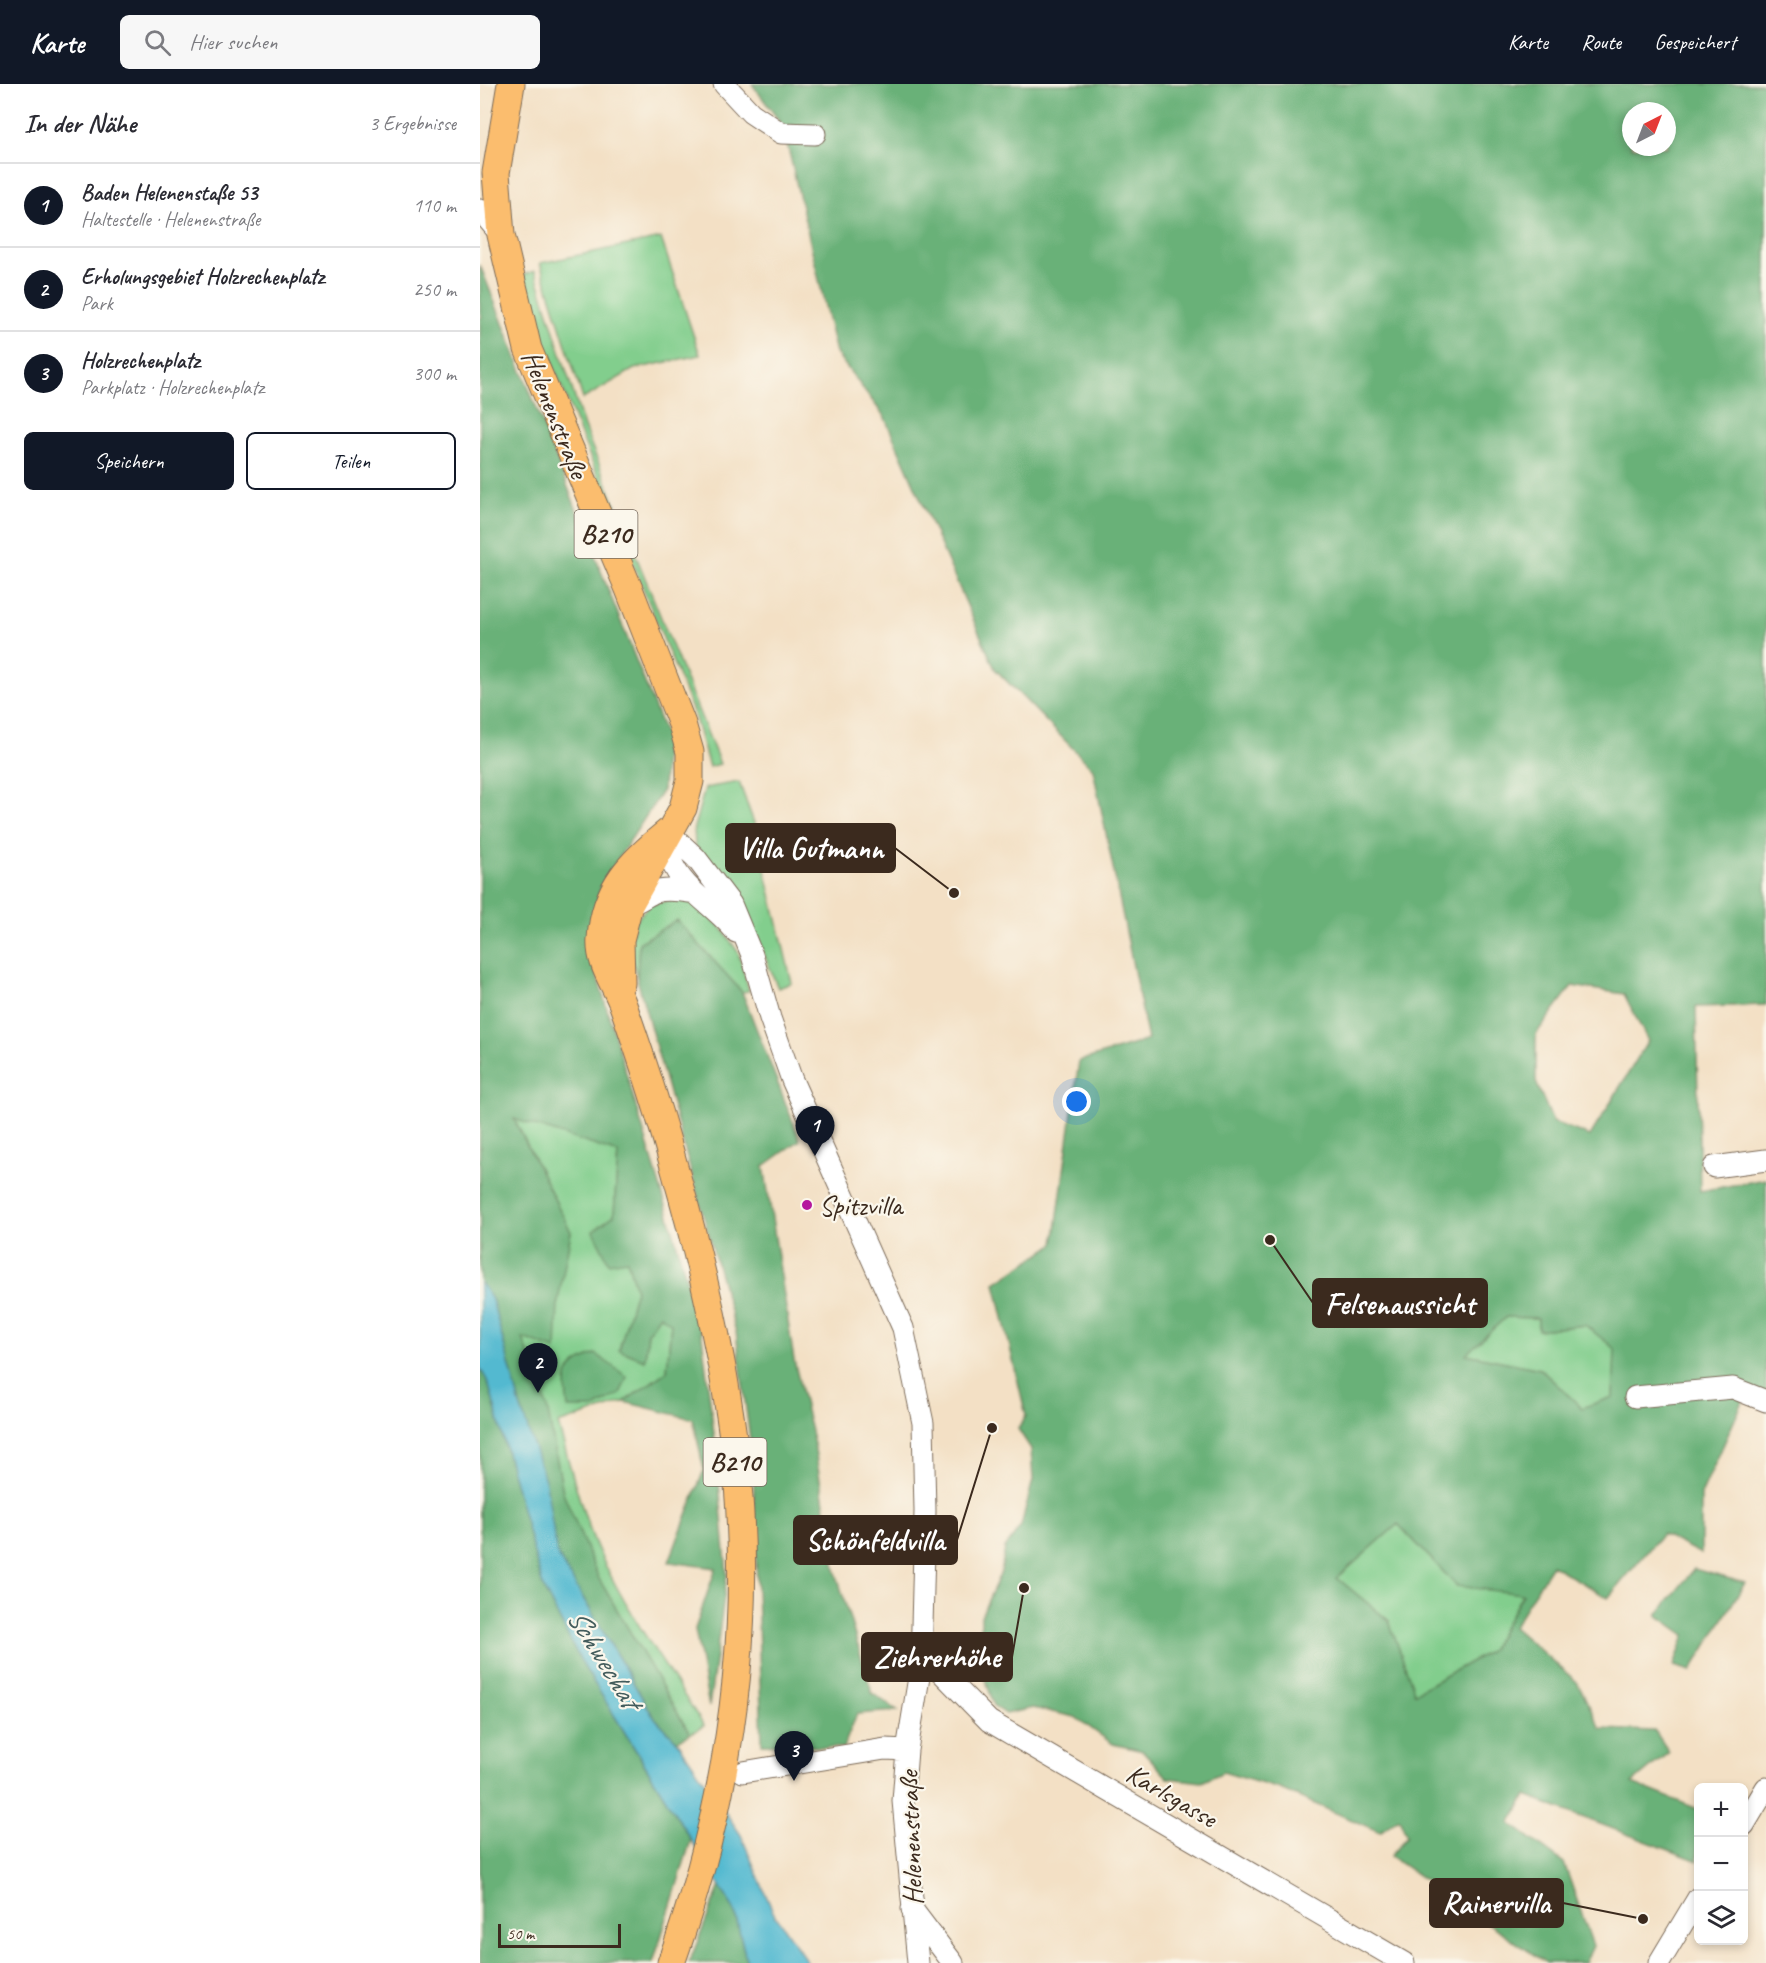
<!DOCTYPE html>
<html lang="de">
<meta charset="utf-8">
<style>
body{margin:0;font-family:Caveat,sans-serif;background:#f7f7f7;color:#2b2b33}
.controls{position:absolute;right:18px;bottom:18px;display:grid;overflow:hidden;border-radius:9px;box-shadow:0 3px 9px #0003}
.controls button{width:54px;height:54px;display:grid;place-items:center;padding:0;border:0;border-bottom:2px solid #e1e1e2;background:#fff;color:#2b2b33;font:30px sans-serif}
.compass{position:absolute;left:1142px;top:18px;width:54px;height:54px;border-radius:50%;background:#fff;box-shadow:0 3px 9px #0003;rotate:42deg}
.scale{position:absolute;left:18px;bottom:15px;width:123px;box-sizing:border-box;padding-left:6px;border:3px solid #3b2a1e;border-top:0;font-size:16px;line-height:21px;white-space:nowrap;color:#3b2a1e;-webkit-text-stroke:4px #fbf7ec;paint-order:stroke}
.you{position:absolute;left:597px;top:1018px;width:21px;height:21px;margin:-15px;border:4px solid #fff;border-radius:50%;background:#1a73e8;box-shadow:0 0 0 9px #1a73e833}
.badge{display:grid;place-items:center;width:39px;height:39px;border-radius:50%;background:#111827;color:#fff;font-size:20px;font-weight:700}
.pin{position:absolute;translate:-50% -50px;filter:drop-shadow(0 2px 3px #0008)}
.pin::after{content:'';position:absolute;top:32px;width:21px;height:18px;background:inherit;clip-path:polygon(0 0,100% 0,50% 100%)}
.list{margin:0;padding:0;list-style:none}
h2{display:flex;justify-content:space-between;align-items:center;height:78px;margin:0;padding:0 24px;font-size:26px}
h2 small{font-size:20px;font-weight:400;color:#7c7c81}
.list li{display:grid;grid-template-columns:39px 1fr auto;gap:18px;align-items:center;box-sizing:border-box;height:84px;padding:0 24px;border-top:2px solid #e1e1e2}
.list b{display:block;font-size:22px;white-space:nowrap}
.list p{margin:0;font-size:20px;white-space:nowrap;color:#7c7c81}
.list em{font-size:20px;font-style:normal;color:#7c7c81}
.actions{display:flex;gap:12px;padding:18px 24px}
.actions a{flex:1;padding:14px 0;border:2px solid #111827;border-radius:9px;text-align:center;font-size:21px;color:#111827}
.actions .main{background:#111827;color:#fff}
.icon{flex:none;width:33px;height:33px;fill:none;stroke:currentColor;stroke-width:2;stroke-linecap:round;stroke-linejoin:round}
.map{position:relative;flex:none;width:1286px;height:1879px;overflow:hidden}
header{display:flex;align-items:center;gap:36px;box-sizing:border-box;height:84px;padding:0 30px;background:#111827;color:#fff}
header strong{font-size:28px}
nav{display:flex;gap:33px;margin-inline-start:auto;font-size:21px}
.search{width:420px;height:54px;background:#f7f7f7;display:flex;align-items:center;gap:15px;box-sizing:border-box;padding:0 21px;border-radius:9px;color:#7c7c81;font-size:22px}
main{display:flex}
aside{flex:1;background:#fff}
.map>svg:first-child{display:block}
.green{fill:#82ce8d;stroke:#5e7c56;stroke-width:1.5}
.forest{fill:#69b178;stroke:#526e4b;stroke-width:1.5;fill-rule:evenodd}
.water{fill:#52b9d0;stroke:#467277;stroke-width:1.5}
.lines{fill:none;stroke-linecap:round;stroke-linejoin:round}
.minor-casing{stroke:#7b6a58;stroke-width:23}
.major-casing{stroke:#7b6a58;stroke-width:29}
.minor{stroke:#fff;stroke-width:21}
.major{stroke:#fbbd6e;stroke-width:27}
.poi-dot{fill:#b5179e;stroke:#fbf7ec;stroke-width:2}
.labels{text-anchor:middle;stroke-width:4.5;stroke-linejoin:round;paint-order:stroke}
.shield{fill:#fbf7ec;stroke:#75685c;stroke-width:1.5}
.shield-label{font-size:27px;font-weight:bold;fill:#3b2a1e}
.street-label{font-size:28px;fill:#3b2a1e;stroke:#fbf7ec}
.poi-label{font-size:28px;fill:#3b2a1e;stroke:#fbf7ec;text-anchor:start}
.water-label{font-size:30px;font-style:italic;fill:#435c5c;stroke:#fbf7ec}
.leader{fill:none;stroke:#3b2a1e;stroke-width:2}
.callout-dot{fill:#3b2a1e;stroke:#fbf7ec;stroke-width:2}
.callout{fill:#3b2a1e;stroke:#3b2a1e;stroke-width:2}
.callout-label{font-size:30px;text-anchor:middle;font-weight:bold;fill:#fff}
</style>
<header>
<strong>Karte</strong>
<div class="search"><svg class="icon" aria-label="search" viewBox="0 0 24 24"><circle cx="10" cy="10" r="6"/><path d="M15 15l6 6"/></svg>Hier suchen</div>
<nav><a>Karte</a><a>Route</a><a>Gespeichert</a></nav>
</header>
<main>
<aside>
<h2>In der Nähe<small>3 Ergebnisse</small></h2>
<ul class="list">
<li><span class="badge">1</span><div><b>Baden Helenenstaße 53</b><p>Haltestelle · Helenenstraße</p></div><em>110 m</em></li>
<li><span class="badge">2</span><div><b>Erholungsgebiet Holzrechenplatz</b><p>Park</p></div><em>250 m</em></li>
<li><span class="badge">3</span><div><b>Holzrechenplatz</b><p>Parkplatz · Holzrechenplatz</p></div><em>300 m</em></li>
</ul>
<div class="actions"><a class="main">Speichern</a><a>Teilen</a></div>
</aside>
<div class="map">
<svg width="1286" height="1879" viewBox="0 0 1286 1879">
<rect width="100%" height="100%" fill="#fbf7ec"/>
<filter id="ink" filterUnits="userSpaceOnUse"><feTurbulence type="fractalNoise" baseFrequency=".0167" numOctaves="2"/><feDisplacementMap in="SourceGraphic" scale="12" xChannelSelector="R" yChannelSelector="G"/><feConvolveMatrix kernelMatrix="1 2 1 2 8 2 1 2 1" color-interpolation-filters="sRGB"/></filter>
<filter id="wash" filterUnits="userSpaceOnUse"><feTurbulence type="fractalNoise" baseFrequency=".008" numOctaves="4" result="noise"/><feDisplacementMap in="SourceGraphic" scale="24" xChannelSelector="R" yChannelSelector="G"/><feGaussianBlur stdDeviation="1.35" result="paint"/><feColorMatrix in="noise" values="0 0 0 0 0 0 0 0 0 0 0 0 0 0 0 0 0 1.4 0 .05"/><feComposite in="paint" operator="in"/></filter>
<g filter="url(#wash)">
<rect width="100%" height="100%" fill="#f3e0c5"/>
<path class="green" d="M181 154 220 271 154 285 103 315 60 179Z
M55 187 104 343 240 680 229 683 214 630 54 234 42 191Z
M259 698 274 739 312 899 298 904 272 841 245 799 215 761 214 743 225 704Z
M194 816H209L241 843 258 868 269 907 262 908 197 837 159 859 157 895 149 862 155 837 170 820Z
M0 940 83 1184 91 1148 34 1034 138 1069 134 1131 156 1206 139 1266 165 1276 168 1249 180 1230 191 1239 187 1287 144 1318 78 1340C91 1383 101 1429 120 1470 147 1529 189 1587 224 1642L197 1657 77 1470 12 1215 0 1198Z
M1026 1233 1058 1234V1246L1105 1241 1136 1265 1133 1313 1102 1324 1060 1285 985 1270Z
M918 1440 977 1502 1043 1509 1010 1567 934 1609 909 1537 857 1494Z"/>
<path class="forest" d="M272 0H1286V921L1216 923 1220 1107 1286 1095V1311L1269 1304 1221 1411V1470L1182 1450 1128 1514 1072 1481 1033 1543 1097 1598 1121 1645 1175 1647 1189 1668 1152 1699 1218 1725V1777L1046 1712 1030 1739 1084 1779 1113 1862 1105 1879H1066L910 1772 927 1752 919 1734 900 1748 800 1705 743 1688 722 1698 688 1694 663 1667 633 1660 595 1633 553 1624 526 1630 514 1622 501 1581V1532L521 1488 525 1464 541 1442 553 1396 551 1365 538 1345 546 1332 515 1199 574 1160 599 977 668 956 613 685 515 585 404 332 356 269 303 42ZM1151 27H1187V63H1151ZM1092 902 1144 910 1168 957 1110 1052 1073 1038 1056 998V950ZM1026 1233 1058 1234V1246L1105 1241 1135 1265 1133 1313 1102 1324 1060 1285 986 1270ZM918 1440 977 1502 1043 1510 1010 1567 935 1609 909 1537 857 1494Z
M0 181 186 652 183 706 121 801 108 862 189 1132 222 1252 236 1366 247 1491 229 1623 215 1545 236 1484 189 1478 224 1386 213 1335 144 1318 187 1287 191 1239 180 1231 168 1248 165 1276 139 1266 156 1206 147 1176 129 1179 113 1147 134 1131 138 1069 34 1035 91 1148 78 1217 76 1266 43 1254 67 1323 83 1408 119 1495 210 1650 197 1657 173 1632 77 1470 64 1397 40 1321 12 1215 0 1198V236L2 232 0 228Z
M197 836 262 908 320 1056 284 1082 314 1276 334 1360 355 1485 392 1609 418 1627 377 1630 363 1664 282 1660 273 1378 256 1248 157 895 159 859Z
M116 1270 147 1293 140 1310 114 1324H88C84 1290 83 1283 116 1270Z
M0 1284 8 1298 63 1503 103 1581 211 1756 173 1879H0Z
M1214 1485 1265 1499 1211 1587 1194 1582 1205 1551 1177 1531Z
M240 1802 254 1825 267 1879H209Z"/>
<path class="water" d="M0 1198 12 1215 40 1321 66 1399 77 1470 173 1632 197 1657 261 1751 293 1828 328 1879H267L254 1825 103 1581 63 1503 8 1298 0 1284Z"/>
</g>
<g filter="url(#ink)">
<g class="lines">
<defs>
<path id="minor" d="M244 0 271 29 301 49 335 50
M0 126 21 151
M188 748 216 774 251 820 272 871 290 934 312 996 423 1244 443 1339 445 1427 441 1581 427 1666 423 1717 438 1879
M188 748C189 757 188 768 191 776 202 806 237 823 256 848
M149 821C159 818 166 812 175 808 187 804 203 807 215 809
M1234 1083 1286 1076
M1155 1313 1253 1304 1286 1317
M441 1581 459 1586 509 1637 924 1879
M263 1688 405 1665 427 1666
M1264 1741 1286 1704
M432 1825 473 1879
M1179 1879 1218 1814"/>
<path id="major" d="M31 0 16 89 21 151 48 265 149 505 202 640 210 668V697L203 724 149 821 140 856 141 899
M188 748C152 777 124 804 121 855 119 880 135 899 143 921 162 975 180 1030 195 1086 220 1174 241 1262 253 1353 276 1533 252 1709 191 1879"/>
</defs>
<use href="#minor" class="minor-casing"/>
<use href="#major" class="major-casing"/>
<use href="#minor" class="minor"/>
<use href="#major" class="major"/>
</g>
</g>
<circle class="poi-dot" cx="327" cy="1121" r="6"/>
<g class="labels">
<g class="shield">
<rect x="94.5" y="426" width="63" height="48" rx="4.5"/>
<rect x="223.5" y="1354" width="63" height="48" rx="4.5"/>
</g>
<g class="shield-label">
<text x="126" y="459">B210</text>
<text x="255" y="1387">B210</text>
</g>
<g class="street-label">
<text transform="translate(76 330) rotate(68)" y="10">Helenenstraße</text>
<text transform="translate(692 1711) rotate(30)" y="10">Karlsgasse</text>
<text transform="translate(430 1754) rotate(-92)" y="10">Helenenstraße</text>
</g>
<g class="poi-label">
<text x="339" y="1131">Spitzvilla</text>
</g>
<g class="water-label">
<text transform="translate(124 1574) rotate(58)" y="10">Schwechat</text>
</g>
</g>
<path class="leader" d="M474 809L415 764M790 1156L833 1219M512 1344L477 1456M544 1504L532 1573M1163 1835L1083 1819"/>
<g class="callout-dot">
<circle cx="474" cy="809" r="6"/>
<circle cx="790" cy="1156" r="6"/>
<circle cx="512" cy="1344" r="6"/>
<circle cx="544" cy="1504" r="6"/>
<circle cx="1163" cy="1835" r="6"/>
</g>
<g class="callout">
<rect x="246" y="740" width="169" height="48" rx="6"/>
<rect x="833" y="1195" width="174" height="48" rx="6"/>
<rect x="314" y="1432" width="163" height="48" rx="6"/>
<rect x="382" y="1549" width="150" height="48" rx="6"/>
<rect x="950" y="1795" width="133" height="48" rx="6"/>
</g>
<g class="callout-label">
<text x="331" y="774">Villa Gutmann</text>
<text x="920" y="1230">Felsenaussicht</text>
<text x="395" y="1466">Schönfeldvilla</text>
<text x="457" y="1583">Ziehrerhöhe</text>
<text x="1016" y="1829">Rainervilla</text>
</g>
</svg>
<div class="controls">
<button>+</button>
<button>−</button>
<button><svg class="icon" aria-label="layers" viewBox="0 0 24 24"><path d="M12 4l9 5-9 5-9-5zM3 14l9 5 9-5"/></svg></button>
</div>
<svg class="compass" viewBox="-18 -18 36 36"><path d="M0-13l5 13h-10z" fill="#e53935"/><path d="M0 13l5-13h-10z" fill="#7c7c81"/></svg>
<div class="scale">50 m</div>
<div class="you"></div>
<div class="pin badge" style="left:335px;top:1072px">1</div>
<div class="pin badge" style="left:58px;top:1309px">2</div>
<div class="pin badge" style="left:314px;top:1697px">3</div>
</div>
</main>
